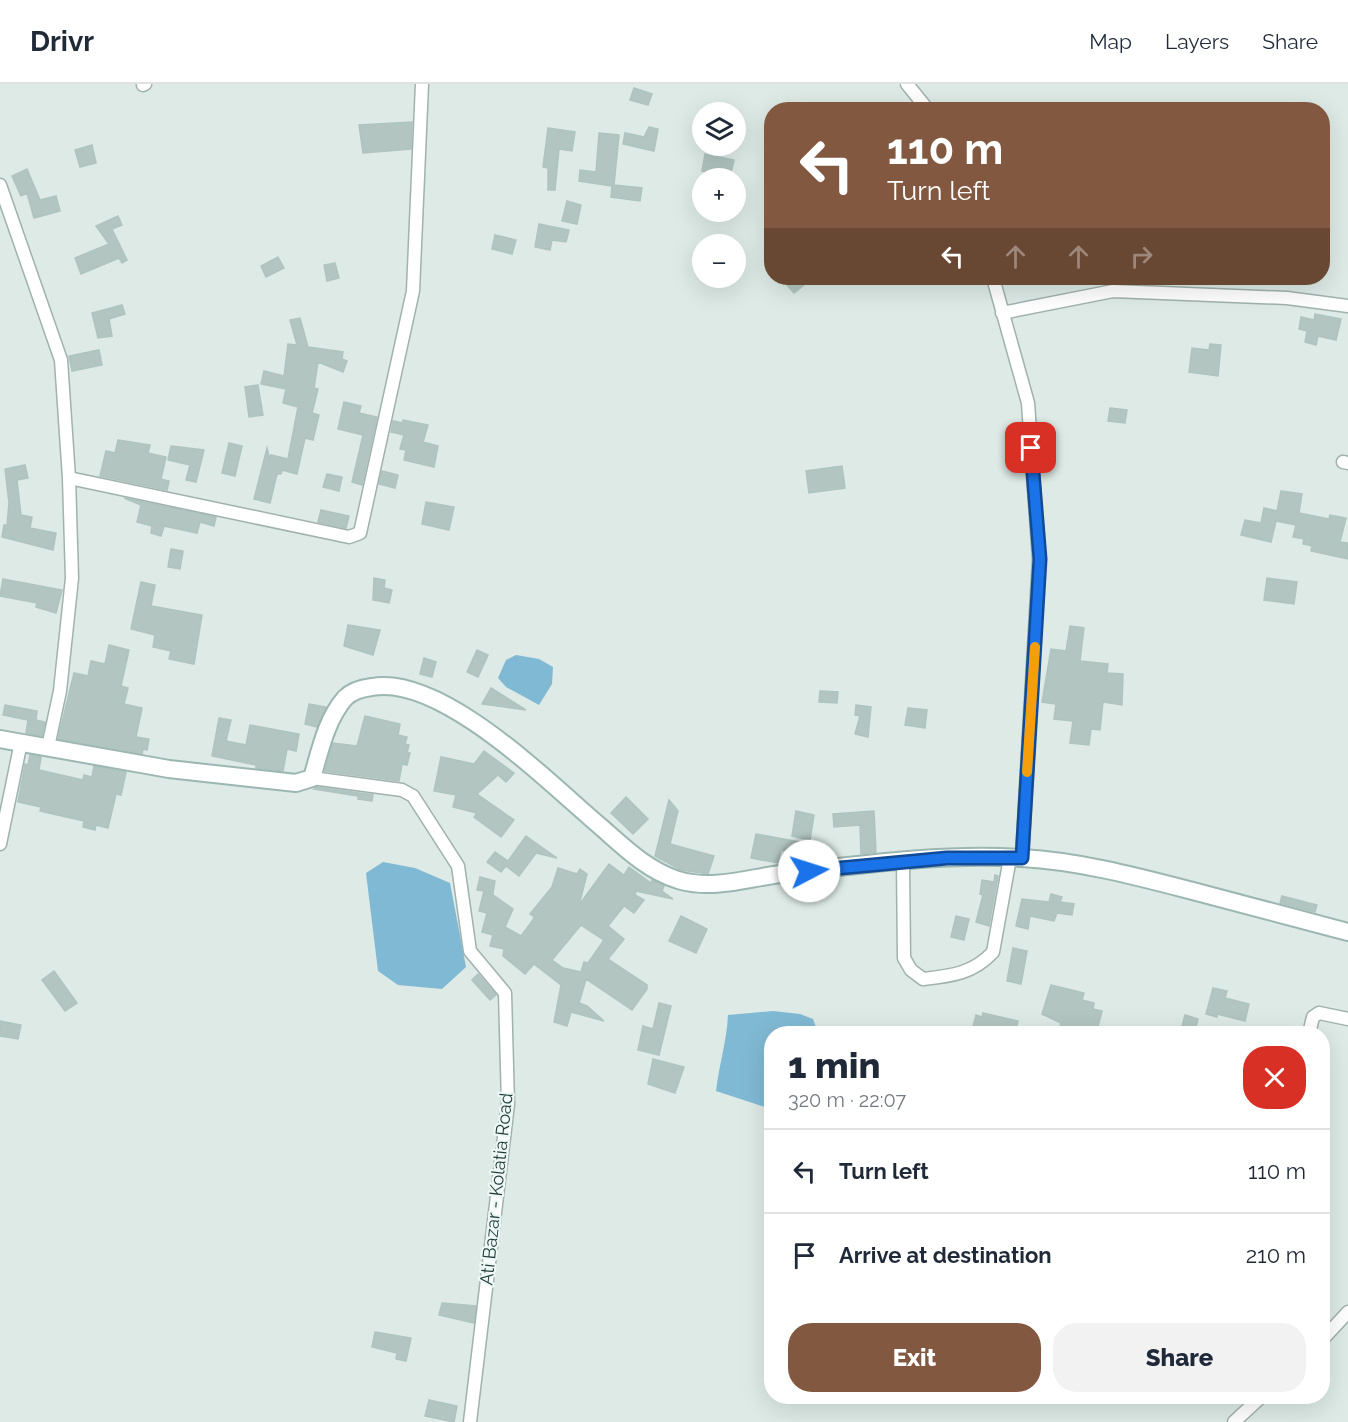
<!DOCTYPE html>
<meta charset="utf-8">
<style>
:root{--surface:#fff;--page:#f2f2f3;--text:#1f2937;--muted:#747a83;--line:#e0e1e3;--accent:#825940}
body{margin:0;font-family:Raleway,sans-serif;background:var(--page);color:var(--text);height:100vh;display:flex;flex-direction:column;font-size:22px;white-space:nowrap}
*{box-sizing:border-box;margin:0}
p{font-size:20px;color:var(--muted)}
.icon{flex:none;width:33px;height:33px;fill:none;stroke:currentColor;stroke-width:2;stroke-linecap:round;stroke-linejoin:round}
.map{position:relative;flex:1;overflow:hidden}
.side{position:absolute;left:764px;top:942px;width:566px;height:378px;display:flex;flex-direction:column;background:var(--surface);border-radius:24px;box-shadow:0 6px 24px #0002}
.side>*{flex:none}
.hud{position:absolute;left:764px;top:18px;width:566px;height:183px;border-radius:24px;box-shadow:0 6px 24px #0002;background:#825940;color:#fff;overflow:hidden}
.tools{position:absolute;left:692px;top:18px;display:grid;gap:12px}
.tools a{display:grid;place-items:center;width:54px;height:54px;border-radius:50%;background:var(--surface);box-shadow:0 6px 24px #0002;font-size:30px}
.pin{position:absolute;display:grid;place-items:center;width:51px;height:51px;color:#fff;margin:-26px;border-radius:12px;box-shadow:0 3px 9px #0006}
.me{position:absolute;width:66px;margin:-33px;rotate:85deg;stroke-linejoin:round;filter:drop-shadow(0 0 4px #0008)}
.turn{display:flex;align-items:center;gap:21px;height:126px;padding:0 24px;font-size:27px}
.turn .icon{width:78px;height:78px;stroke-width:2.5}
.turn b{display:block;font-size:42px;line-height:51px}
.lanes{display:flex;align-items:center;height:57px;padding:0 24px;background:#0003;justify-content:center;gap:30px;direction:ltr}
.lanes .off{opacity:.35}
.round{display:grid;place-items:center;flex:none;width:63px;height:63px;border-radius:24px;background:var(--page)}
.overview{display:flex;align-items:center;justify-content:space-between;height:102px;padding:0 24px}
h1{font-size:36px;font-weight:800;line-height:45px}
.primary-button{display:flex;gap:12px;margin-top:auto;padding:12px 24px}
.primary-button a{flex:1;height:69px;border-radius:24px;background:var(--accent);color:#fff;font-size:24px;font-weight:800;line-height:69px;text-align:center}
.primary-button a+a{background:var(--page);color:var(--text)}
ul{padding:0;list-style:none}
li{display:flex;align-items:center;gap:18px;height:84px;padding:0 24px;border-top:2px solid var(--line)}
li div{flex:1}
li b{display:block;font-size:22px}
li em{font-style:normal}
header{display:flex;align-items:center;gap:36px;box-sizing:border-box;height:84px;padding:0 30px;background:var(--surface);border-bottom:2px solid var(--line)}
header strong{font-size:28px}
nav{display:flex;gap:33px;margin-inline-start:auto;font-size:21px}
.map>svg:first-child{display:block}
.water{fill:#80b9d4}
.building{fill:#b2c5c0;stroke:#afc4bf;stroke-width:1.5;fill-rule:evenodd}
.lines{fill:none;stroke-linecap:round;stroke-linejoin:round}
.street-casing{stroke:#a0b2ae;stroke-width:15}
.secondary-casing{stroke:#9cb6b1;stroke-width:20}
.street{stroke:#fff;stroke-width:12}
.secondary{stroke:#fff;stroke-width:16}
.route-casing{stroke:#114b97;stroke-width:15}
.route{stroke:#1a73e8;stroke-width:10}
.slow{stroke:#f59e0b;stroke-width:10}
.labels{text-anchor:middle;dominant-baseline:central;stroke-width:4.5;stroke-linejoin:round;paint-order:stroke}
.street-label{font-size:18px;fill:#1e3a37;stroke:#edf7f4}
</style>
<header>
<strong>Drivr</strong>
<nav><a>Map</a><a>Layers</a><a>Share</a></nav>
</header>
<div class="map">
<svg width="1348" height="1338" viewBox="0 0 1348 1338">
<rect width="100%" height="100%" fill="#ddeae6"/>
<path class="water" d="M516,571L539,575L553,583L552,600L539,621L506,603L498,594L506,576Z
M383,778L415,784L450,799L466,883L442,905L398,901L378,887L366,789Z
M773,927L800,930L813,935L818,949L771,950V1025L716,1007C719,981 727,956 728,931Z"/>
<path class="building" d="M634,4L652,10L648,21L630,16Z
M412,38L411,65L363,69L359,41Z
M649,43L658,45L654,67L623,60L625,49L644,53Z
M548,44L575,48L572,67L559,65L555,106H548V84L543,83Z
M599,49L619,51L614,101L642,104L640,117L611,113L612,102L579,97L580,86L596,88Z
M92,61L96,79L80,83L75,66Z
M705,70L734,76L730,93L702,87Z
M27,85L40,116L56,112L60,127L34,134L27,109L21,112L12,92Z
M567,117L581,121L577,140L562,137Z
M118,132L122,141L112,145L127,176L122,179L119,174L81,190L75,174L109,160L96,142Z
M539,140L569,146L566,158L552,156L550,166L535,163Z
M495,151L516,156L512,170L492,165Z
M278,173L284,184L266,193L261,182Z
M335,179L339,194L327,197L324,181Z
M781,194H798L804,201L794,209Z
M122,221L125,230L109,235L112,252L98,254L92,229Z
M1315,230L1341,235L1336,256L1318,252L1316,261L1305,258L1307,247L1299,245L1301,233L1314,236Z
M300,234L308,263L343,268L342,275L347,277L343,288L318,278L314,304L318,305L312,329L319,331L313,356L305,354L297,390L282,386L281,390H277L270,419L254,415L267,364L270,375L271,371L288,375L298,323L283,319L286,305L261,300L264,287L284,292L288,260L297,261L290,236Z
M1210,260L1221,261L1218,292L1189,288L1192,264L1209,266Z
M99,266L102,281L72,287L69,272Z
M258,301L263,331L249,333L245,303Z
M344,318L361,322L359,329L377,333L362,401L352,398L363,351L338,345Z
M1110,324L1127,326L1125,339L1108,337Z
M403,336L428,341L423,358L438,362L434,383L404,376L406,366L400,365L404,351L391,348L393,337L403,339Z
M118,356L150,361L148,369L166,373L161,395L169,397L167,406L100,392L106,367L115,369Z
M229,359L242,362L235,392L222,389Z
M171,362L204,366L196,398L186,396L190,381L168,376Z
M25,381L28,394L17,396L21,431L32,433L30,444L56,449L53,466L2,453L4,441H7L9,419L5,385Z
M842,382L845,404L809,409L806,387Z
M382,387L398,391L395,404L379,400Z
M327,390L342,393L339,407L323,403Z
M1281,407L1302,410L1299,429L1329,435L1330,431L1346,434L1340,458L1348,459V475L1311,467L1312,462L1303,460L1304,455L1293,453L1296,441L1276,437L1271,458L1241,451L1245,436L1261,439L1264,424L1277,427Z
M124,414L216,433L214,442L200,438L197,449L164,442L161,452L151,449L152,442L137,438L141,421Z
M426,418L454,423L449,446L422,440Z
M321,426L349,432L346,444L318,438Z
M171,465L183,467L180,485L168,483Z
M374,494L385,496L384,504L392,506L389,519L373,516Z
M1267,494L1297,498L1294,520L1264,516Z
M3,495L62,506L56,529L36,523L37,519L0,512Z
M141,498L155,501L151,522L202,531L194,580L169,575L171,567L153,563L155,551L131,545Z
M348,541L380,546L373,571L344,562Z
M1070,542L1084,544L1080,577L1108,580L1107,589L1123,590L1122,621L1103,618L1100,646L1091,645L1089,661L1070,659L1073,637L1054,635L1056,620L1042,618L1051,565L1066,567Z
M109,561L129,566L121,602L128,604L124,620L142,624L136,653L149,655L147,666L143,665L142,670L58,655L74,589L88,592L91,577L105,580Z
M477,566L488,571L478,593L467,588Z
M424,574L436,578L432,593L420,590Z
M491,604L526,626L482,620Z
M820,607L838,608L837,619L819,618Z
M309,620L326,623L317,643L305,640Z
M5,621L37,627L36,636L45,638L42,652L26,649L28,636L3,631Z
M856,621L871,623L868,653L855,650L860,632L855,631Z
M908,624L927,626L925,644L905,641Z
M365,632L400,640L398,651L407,653L405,660L409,661L407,669H410L407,681L402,680L399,697L325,687L333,659L357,662Z
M219,634L231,636L226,657L246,661L250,641L299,650L296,667L287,665L283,687L256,684V681L212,672Z
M484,667L514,689L506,698L498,691L477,710L514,736L501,753L474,733L477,729L453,723L456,711L434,707L441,673L474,680Z
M30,671L41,673L39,686L83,696L84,691L92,693L94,682L126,688L121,711L116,710L108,744L96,741L95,746L83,743L84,737L53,730L40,727L41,723L18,718L25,680L28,681Z
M317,703L373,711L372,717L358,715V712L314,705Z
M626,713L648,735L633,750L611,729Z
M669,716L678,727L670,760L714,772L708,790L681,786L655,772Z
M796,727L814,731L810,756L792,752Z
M874,727L876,768L861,770L860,741L834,743L833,730Z
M756,750L800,758L797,769L781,766L778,779L751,774Z
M526,752L557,774L536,769L519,792L506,782L501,788L487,778L495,768L508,777Z
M609,780L624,791L629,783L651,799L652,796L664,802L662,807L673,815L636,807L635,811L644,816L634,829L624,822L608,842L624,855L608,875L647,901V905L632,926L586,895L579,919L587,922L604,937L571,928L567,942L554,938L561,901L534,880L525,890L503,872L504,865L490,862L493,851L482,848L487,829L479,827L484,807L477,806L480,793L495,797L493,809L489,808L513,825L505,843L521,852L533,836L534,832L530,830L552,803L558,784L577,790L580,785L587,790L579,821ZM581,841L604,856L588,879L584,878L581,888L563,884L552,876Z
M995,791L998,792L989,842L976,838L983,811L980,810L982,796L994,798Z
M1051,810L1062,813L1060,818L1074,820L1072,831L1057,829L1054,837L1030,832L1028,845L1016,842L1022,815L1049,818Z
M1282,812L1317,821L1315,828L1280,819Z
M681,832L707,845L696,869L669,857Z
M956,832L969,835L964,856L951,853Z
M1013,864L1027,867L1021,900L1007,897Z
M54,887L77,919L65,927L42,896Z
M478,890L496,911L490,916L472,896Z
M1051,901L1084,909L1082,916L1094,919L1093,925L1102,927L1096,950H1058L1061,939L1042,930Z
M1213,904L1227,907L1225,914L1249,920L1245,937L1217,930V933L1206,930Z
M659,919L671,922L659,971L638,966L643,942L653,945Z
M983,929L1018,937L1015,950H971L976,931L982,933Z
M1185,931L1198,935L1194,950H1180Z
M0,937L21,941L18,955L0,952Z
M653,975L684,983L675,1009L648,1000Z
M442,1219L476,1222L474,1239L439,1231Z
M375,1248L411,1254L406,1277L396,1275L397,1269L372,1263Z
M429,1316L457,1322L454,1338L425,1332Z"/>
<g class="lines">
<defs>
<path id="street" d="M907,0L928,26
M143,1L145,0
M0,101L61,276L69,394L72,494L60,607L48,663
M993,194L1028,319L1039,475L1022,774
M1002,229L1113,207L1287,214L1348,222
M1343,378L1348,379
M69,394L349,453L360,449L413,207L422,0
M312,694L402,706L413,712L458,782L470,867L505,909L508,1020L470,1338
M0,760L21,658
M903,778L904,874L911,886L923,895C950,892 973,890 993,868L1010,774
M1309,950L1313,933L1319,929L1348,935
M1322,1256L1348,1228
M1234,1338L1262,1312"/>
<path id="secondary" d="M0,655L169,685L296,699L312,694C320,667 326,636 345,614C352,607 363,604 372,603C442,590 550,700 601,743C625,764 647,786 678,796C715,807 750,793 788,789C864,780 945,769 1022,774C1078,777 1135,792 1189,806C1242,820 1295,834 1348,848"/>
</defs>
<use href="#street" class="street-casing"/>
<use href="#secondary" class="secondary-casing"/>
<use href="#street" class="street"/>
<use href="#secondary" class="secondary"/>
</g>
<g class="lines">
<defs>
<path id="route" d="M809,787L947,774H1022L1040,475L1031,364"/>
</defs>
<use href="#route" class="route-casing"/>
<use href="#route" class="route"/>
<path class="slow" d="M1027,688L1035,563"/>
</g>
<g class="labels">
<g class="street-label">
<text transform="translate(496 1105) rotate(-84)">Ati Bazar - Kolatia Road</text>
</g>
</g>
</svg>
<div class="tools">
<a><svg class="icon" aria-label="layers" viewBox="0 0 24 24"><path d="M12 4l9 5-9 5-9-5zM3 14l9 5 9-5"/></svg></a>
<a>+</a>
<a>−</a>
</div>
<div class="pin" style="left:1031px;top:364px;background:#d93025"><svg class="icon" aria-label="arrive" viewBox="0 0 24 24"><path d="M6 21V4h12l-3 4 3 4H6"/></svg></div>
<svg class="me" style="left:809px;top:787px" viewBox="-20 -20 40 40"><circle r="19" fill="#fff"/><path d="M0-13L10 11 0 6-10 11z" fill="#1a73e8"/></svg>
<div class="hud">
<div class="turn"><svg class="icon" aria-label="left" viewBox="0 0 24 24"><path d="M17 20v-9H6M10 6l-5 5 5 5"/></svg><div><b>110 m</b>Turn left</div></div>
<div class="lanes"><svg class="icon" aria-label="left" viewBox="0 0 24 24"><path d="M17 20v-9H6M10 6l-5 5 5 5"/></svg><svg class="icon off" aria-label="ahead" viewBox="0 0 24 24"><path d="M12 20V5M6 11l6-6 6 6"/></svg><svg class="icon off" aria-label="ahead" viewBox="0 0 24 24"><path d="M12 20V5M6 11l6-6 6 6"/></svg><svg class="icon off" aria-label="right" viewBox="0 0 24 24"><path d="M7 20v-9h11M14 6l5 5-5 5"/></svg></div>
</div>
<section class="side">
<div class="overview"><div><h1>1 min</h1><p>320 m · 22:07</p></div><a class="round" style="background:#d93025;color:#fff"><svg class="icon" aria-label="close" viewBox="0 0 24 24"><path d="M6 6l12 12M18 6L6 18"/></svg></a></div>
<ul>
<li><svg class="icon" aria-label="left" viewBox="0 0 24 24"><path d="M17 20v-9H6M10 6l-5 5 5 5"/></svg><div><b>Turn left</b></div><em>110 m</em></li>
<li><svg class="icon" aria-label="arrive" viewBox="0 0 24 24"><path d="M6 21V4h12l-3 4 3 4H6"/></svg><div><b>Arrive at destination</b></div><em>210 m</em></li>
</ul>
<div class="primary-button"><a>Exit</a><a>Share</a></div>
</section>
</div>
